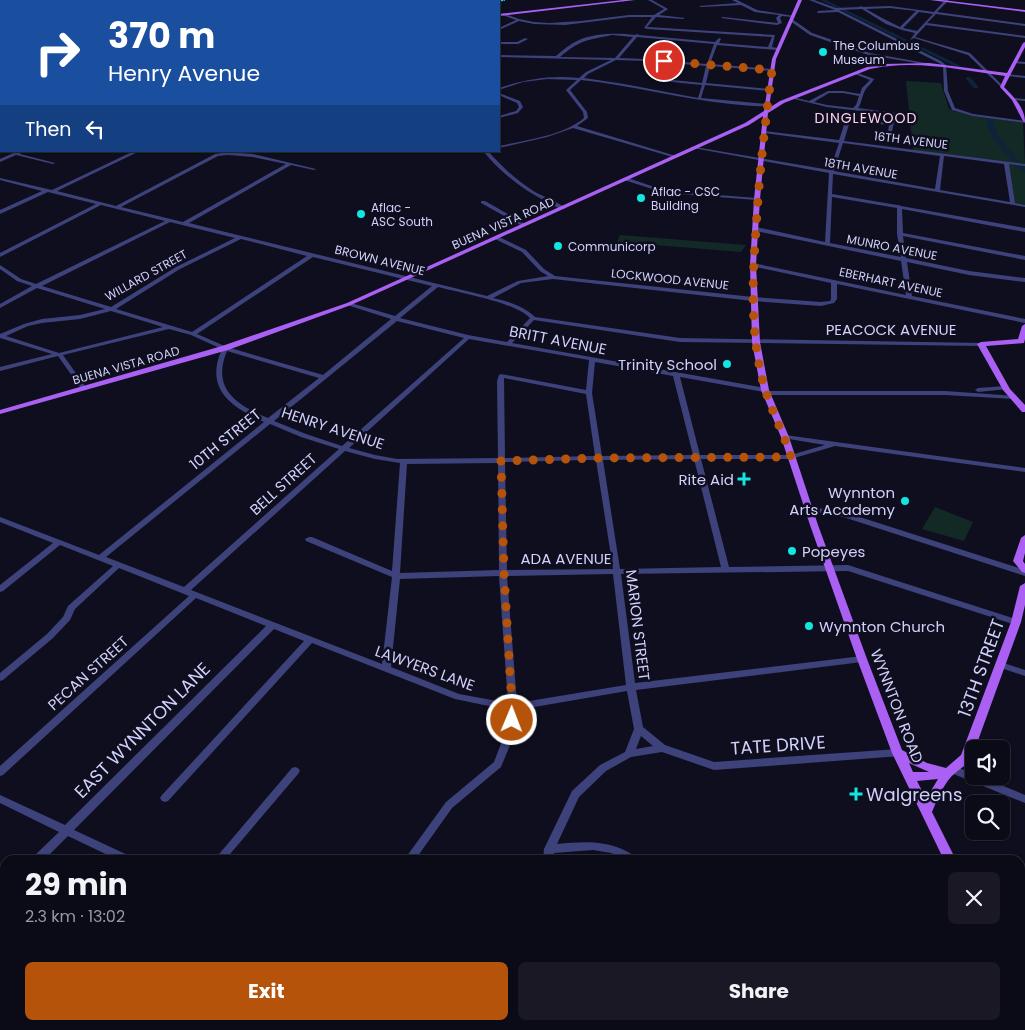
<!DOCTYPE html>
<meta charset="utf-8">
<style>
:root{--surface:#0b0a17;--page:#191824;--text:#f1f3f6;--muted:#9a9aa1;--line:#2b2b36;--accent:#b45309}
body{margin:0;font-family:Poppins,sans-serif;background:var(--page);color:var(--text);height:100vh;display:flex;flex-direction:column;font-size:19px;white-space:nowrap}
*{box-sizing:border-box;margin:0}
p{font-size:16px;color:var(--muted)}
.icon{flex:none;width:28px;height:28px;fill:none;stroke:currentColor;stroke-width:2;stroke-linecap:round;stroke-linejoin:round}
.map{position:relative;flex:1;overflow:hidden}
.side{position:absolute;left:0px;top:855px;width:1025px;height:175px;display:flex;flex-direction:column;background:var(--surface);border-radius:15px 15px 0 0;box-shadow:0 1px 4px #0004,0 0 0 1px var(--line)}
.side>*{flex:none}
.hud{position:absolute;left:0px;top:0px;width:500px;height:152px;box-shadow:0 1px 4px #0004,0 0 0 1px var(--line);background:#1a4fa0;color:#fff;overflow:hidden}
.tools{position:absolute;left:965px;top:740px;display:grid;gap:10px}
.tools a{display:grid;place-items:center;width:45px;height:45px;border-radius:8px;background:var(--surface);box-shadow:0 1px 4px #0004,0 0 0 1px var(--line);font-size:25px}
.pin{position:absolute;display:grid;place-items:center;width:42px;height:42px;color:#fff;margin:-21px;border:2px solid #fff;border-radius:50%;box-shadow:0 1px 5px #0007}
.me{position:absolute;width:55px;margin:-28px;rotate:1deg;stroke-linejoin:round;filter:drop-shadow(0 0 4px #0008)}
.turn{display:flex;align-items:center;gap:18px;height:105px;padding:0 25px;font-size:22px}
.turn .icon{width:65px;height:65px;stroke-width:2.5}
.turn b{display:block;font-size:35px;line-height:42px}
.then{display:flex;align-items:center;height:48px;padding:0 25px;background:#0003;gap:10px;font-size:19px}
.round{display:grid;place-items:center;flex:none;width:52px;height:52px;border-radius:8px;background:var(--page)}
.summary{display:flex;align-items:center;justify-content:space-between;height:85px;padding:0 25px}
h1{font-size:30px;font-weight:700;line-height:38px}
.primary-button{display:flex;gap:10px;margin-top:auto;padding:10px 25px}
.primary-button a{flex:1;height:58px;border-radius:8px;background:var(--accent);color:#fff;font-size:20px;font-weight:700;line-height:58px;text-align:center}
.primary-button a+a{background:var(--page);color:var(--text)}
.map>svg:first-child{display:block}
.green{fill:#122925}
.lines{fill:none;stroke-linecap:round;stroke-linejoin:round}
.river{fill:#0d233a;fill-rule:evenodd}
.minor{fill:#3d427b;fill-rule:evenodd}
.major{fill:#a960f3;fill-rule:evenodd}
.rail-casing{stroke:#11e6e0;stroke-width:2}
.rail{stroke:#0f0e1f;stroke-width:1;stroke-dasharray:2.5;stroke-linecap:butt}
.route{stroke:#b45309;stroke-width:9;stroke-dasharray:0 16.2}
.poi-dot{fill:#11e6e0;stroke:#0f0e1f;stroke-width:2}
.labels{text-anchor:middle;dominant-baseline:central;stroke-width:5;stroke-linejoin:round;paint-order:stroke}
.far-poi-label{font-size:12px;fill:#d0d1fb;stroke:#0f0e1f;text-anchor:start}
.far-street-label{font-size:12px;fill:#d0d1fb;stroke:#0f0e1f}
.far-neighbourhood-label{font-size:14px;letter-spacing:1px;fill:#fcd2f2;stroke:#0f0e1f}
.street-label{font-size:15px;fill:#d0d1fb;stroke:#0f0e1f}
.poi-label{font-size:15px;fill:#d0d1fb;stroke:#0f0e1f;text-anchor:end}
.near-street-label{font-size:18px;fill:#d0d1fb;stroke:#0f0e1f}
.near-poi-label{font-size:18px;fill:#d0d1fb;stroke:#0f0e1f;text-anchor:start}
</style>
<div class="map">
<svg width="1025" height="1030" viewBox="0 0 1025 1030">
<rect width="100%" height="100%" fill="#0f0e1f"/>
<path class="green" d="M906,81L941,83L949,109L957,112L1023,123L1025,164L913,150Z
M1008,163L1025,165V205L1015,203Z
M620,235L746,245L741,252L617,242Z
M935,507L973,522L964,541L922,529Z"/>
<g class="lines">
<path class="river" d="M76,0H114L76,1Z
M820,0H826L961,66L956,67Z
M0,3H1V5H0Z
M966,77H970L978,86V88H974L966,79Z
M989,117L992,119L998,135L1020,164L1025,168V173L1015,166L1013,161C1002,149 988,136 986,119Z"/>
<path class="minor" d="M648,0H652L668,9L659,15L685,18L683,19L656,17L647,27H648L775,35L772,47L778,48L777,50L717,45L710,64L772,69L773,71L710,66L706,83L769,89H770V91L705,85L701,98L768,104L770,105L769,106C757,107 743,105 731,104C680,99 631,85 581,80L570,90L587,112L588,118L577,126L676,156V158L573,128L547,137L499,148V146C526,140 562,136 584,118L583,112L566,90L577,80L547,79L523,82L499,90V88C527,79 550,75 579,78L586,72L611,60L499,57V55L556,56C563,50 570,44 579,40C596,33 617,33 635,35L637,34L639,35L715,42L719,38L721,39L719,43L768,47L772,37L648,29L644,28L652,17H629L565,25L534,24L519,21L499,30V28L516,20L502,15L503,13L519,19L534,22L549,23L581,21L629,15H654L664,9ZM612,35L633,37L615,58L560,57C580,40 587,40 612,35ZM637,37L714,44L707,64L647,59L619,58ZM616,60L647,61L706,66L702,83L663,79L658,77L662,71L660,70L654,77L662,81L702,85L698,98L624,84L584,78L588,74Z
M732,0H737L757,10L794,16L792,17L782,16L780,18L782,23L777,25L721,18L723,17L778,23L776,18L779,15L755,12L741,5L701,7L699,6L738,3Z
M809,0H814L836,8L859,7L861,6L863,7L890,6L934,12L945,0H949L937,12L1025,24V26L936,14L927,23L1025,36V38L926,25L915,37L970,53L1003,86V88H1002L968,55L914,38L910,40L915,33L902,30L886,24L862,9L839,10L941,61L946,65L948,91L955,108L973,114L1025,121V123L973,116L952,110L944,91L943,66L939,63L838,12L817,13L818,11L835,10ZM890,8L916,11L900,27L882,18L866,9ZM919,12L933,14L917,31L903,28Z
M790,19H792L812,33L870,53L931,64L929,65L868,55L810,35L790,21Z
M525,38L528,39L518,44H499V42H517Z
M0,48H1V51H0Z
M1014,61L1025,62V64L1014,63Z
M855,72L874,79C872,83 869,85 866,89C862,94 862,103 858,108L896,113L898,114L893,126L892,132L890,133L888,132L889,125L850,121L844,141L1025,164V166L1009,164L1015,203L1025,205V207L833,174L832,194L897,205H899L901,206L1025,228V232L902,209L903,233L1025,256V260L903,236L906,258L969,271L1025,278V282L969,275L907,262L912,296L1025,319V323L837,284V299L834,303L821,306L753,301L553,279L521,283L493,298C507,301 524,306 535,317L680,338L983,343V345L981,346L680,342L534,320L512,343L765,388L767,389L768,391H945L1016,396L1017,397L1016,398L1014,399L945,395H766L764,394V392L680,377L700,455H791L825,445L783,438L782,437L783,436L785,435L1025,468V472L835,446L791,459H701L729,567L848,565L1019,620L1020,622L1019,624L1016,625L848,571L621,574L635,683L862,656L865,657L866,659L865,661L862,662L636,690L643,727L665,745L714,762L898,749L901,750L903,753L901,756L714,770L662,752L631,757L606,771L579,797L557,844C580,842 600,840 622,849C628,852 635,855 638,860H624L611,853L593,850L554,853L553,860H543L544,849L572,791L600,765L625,752L634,729L627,691L517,710L515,733L501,767L452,808L415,860H404L446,802L494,762L505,733L508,710L455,699L312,643L168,801L165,802L162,801L160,798L162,795L304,641L274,629L74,830L132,857L133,860H118L68,836L44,860H32L33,857L59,832L0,803V795L65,825L266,626L196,598L3,775L0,776V766L189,596L119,568L75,609L70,620L53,638L3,680L0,681V673L47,634L63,617L68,606L113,566L60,545L3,591L0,592V585L53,543L0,522V517L99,555L264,422C231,407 204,389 222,349L191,335L169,329L63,355L87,389L86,390H82L58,356L0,371V367L52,354L0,338V334L24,324L42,319L80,315L105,309L37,288L0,308V304L32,286L17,281L0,269V265L21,279L36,284L165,221L101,205L0,257V253L96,204L48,192L0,214V210L42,191L0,180V178L52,190L134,151H140L57,191L116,206L215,154L228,152L253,154L316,169L314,170L291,165L189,223L487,296L518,281L548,276L540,271L522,252L495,239L494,238L497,236L526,250L544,269L555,276L573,278L753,297L821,302L830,301L831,299V283L751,266V264L753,263L906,295L901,261L756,231L753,229L756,227L825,242L829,173L693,148L695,147L830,170L839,143L764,133L762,132L764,131L839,140L846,119L890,123L893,115L827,107L790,98L792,97L809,101L828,91H843L860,94L862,88L870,80L855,74ZM829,93H843L859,96L856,105L853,108L827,105L814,102ZM843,143L940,156L935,189L834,171ZM228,155L253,157L286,164L183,222L121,207L218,156ZM944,156L1004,164L1010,202L940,190ZM832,197L897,208V234L901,257L830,243ZM170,222L235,238L176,267L111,307L42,286ZM241,239L307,256L192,332L116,309L180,269ZM313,257L432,286L395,316L351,303H347V305L391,319L323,375L227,347L197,334ZM438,287C461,293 514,302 530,318L507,342L468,335L400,318ZM111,311L163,327L59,353L6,336L28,326L42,323L80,319ZM397,321L464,338L342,446L306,434L274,421ZM469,339L589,360L586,390L501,374L499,375L497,381L498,458L397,459L375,455L349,448ZM227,351L319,378L268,418C237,405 211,389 227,351ZM595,362L673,376L693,455L602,456L592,393ZM504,378L586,394L595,456L505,458ZM270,424L301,437L339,449L184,587L106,557ZM345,451L375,459L400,463L392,571L312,537H309L305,539L306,541L392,577L382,664L191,590ZM694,459L721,567L620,569L603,460ZM585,460H596L613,569L507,570L505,462ZM498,463L499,570L400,573L407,464ZM613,574L626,685L517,703L507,576ZM499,576L508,703L459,694L391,667L400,579ZM641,736L653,746L636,749Z
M1007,74L1025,76V78L1008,76Z
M499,93L520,101L523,107L518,113L499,118V116L516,111L519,107L517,103L499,95Z
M1014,98L1025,99V101L1013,100L1012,99Z
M18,151H22L20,154L55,163L53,164L16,155L0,162V159Z
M483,151H488C502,167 517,181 535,192C545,197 557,202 566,208C561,210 554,206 549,203C523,190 501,173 483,151Z
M624,178H628L666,191L757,198L759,199L757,200L665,193L624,180Z
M481,201H485L527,225L522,226L481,203Z
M1006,386L1009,388L1008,389L978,392L975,390L978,388Z
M806,507H809L841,511L1025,570V576L837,515L806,511L805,509Z
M1001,662L1025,670V676L998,667L997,665L998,663Z
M954,766L974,774V776H979L1025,795V803L951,773L949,770L951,767Z
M295,767L298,768L300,771L298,774L225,860H214L292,768Z
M5,887V899L0,902V890Z
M74,1025H87L84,1030H71Z
M283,1025H296L293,1030H280Z
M435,1025H448L446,1030H433Z
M557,1025H569L571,1030H559Z
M709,1025H732L735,1030H711Z"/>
<path class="major" d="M623,0H635L499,16V14Z
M798,0H802L776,59L769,108L780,101L867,67L883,64L929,63L1007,73L1023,43L1025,42V47L1004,87C1014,97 1025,108 1025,122L1023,121L1012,100L1000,87L1005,76C961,70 915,59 870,69L784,103L768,113L760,199L756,265L760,342L769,390L789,437L818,525L867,659L902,750L927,763L946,768L961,755L1011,622L1020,586L1025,583V605L1021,622L972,757C967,765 961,768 954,774C945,781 937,800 932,812L956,860H944L892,753L857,659L810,525L781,437L761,390L752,342L750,265L754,199L763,116L749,125L351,305L228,350L0,414V410L222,346L347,303L745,123L764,111L772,59ZM909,763L929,772H913ZM938,779L926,799L917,781Z
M930,0H942L1025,10V12Z
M0,92H1V94H0Z
M1025,324V339L1024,343L986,346L1010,389L1025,405V412H1022L1003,390L977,344L981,342L1018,339L1022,326Z
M1025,535V553L1023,561L1025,564V573L1022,572L1013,561L1021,538Z
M1020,964L1025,966V984L1020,982Z"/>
<defs>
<path id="rail" d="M493,1L504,0"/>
</defs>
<use href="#rail" class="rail-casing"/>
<use href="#rail" class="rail"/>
</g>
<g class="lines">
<path class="route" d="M512,720V707L504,573L501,461L600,458L791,457C784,434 772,412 765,389C750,338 752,282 756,230C759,176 765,124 772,70L664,61"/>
</g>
<g class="poi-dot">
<circle cx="823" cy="52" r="5"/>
<circle cx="641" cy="198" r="5"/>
<circle cx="361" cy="214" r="5"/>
<circle cx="558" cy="246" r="5"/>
<circle cx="727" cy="364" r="5"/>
<path d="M741.5 471.5h5v5h5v5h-5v5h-5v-5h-5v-5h5z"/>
<circle cx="905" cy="501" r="5"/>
<circle cx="792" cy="551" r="5"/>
<circle cx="809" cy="626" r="5"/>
<path d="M853.5 786.5h5v5h5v5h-5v5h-5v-5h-5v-5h5z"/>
</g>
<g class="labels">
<g class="far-poi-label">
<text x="833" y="45">The Columbus<tspan x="833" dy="14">Museum</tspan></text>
<text x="651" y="191">Aflac - CSC<tspan x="651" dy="14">Building</tspan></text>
<text x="371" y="207">Aflac -<tspan x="371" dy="14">ASC South</tspan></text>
<text x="568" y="246">Communicorp</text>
</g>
<g class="far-street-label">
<text transform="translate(911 140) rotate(7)">16TH AVENUE</text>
<text transform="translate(861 168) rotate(10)">18TH AVENUE</text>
<text transform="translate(503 223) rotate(-24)">BUENA VISTA ROAD</text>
<text transform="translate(892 247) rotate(11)">MUNRO AVENUE</text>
<text transform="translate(380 260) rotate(14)">BROWN AVENUE</text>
<text transform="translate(146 275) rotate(-29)">WILLARD STREET</text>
<text transform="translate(670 279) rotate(6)">LOCKWOOD AVENUE</text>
<text transform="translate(891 282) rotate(12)">EBERHART AVENUE</text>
<text transform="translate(126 365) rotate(-16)">BUENA VISTA ROAD</text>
</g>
<g class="far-neighbourhood-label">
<text x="866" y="118">DINGLEWOOD</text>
</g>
<g class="street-label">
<text x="891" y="329">PEACOCK AVENUE</text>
<text transform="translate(558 340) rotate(11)">BRITT AVENUE</text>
<text transform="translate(333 428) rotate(18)">HENRY AVENUE</text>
<text transform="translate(225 439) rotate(-39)">10TH STREET</text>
<text transform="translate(283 484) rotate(-42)">BELL STREET</text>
<text x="566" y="558">ADA AVENUE</text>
<text transform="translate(638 625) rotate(83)">MARION STREET</text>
<text transform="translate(425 668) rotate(20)">LAWYERS LANE</text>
<text transform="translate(88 673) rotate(-42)">PECAN STREET</text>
<text transform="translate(897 706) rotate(69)">WYNNTON ROAD</text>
</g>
<g class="poi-label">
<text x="717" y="364">Trinity School</text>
<text x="734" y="479">Rite Aid</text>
<text x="895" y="492">Wynnton<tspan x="895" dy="17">Arts Academy</tspan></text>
<text x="802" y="551" text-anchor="start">Popeyes</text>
<text x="819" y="626" text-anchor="start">Wynnton Church</text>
</g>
<g class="near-street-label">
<text transform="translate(981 668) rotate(-70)">13TH STREET</text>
<text transform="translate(142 730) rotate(-45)">EAST WYNNTON LANE</text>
<text transform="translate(778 745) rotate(-4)">TATE DRIVE</text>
</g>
<g class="near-poi-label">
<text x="866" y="794">Walgreens</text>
</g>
</g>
</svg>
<div class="tools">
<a><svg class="icon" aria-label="sound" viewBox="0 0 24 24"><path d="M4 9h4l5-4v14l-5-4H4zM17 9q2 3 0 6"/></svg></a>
<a><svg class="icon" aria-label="search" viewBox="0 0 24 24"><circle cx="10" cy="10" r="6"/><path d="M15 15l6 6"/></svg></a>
</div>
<div class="pin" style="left:664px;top:61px;background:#d93025"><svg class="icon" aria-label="arrive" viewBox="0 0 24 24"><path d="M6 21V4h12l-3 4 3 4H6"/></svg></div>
<svg class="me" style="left:512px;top:720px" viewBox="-20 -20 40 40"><circle r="17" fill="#b45309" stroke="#fff" stroke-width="3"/><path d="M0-11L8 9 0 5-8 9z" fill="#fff"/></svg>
<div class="hud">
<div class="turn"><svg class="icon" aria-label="right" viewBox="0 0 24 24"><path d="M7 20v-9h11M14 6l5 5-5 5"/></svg><div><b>370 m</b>Henry Avenue</div></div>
<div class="then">Then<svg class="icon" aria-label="left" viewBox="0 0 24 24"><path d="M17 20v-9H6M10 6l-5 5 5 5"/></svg></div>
</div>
<section class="side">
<div class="summary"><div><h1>29 min</h1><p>2.3 km · 13:02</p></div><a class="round"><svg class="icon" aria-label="close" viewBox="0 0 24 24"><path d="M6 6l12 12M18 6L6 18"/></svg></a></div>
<div class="primary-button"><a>Exit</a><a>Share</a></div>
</section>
</div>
